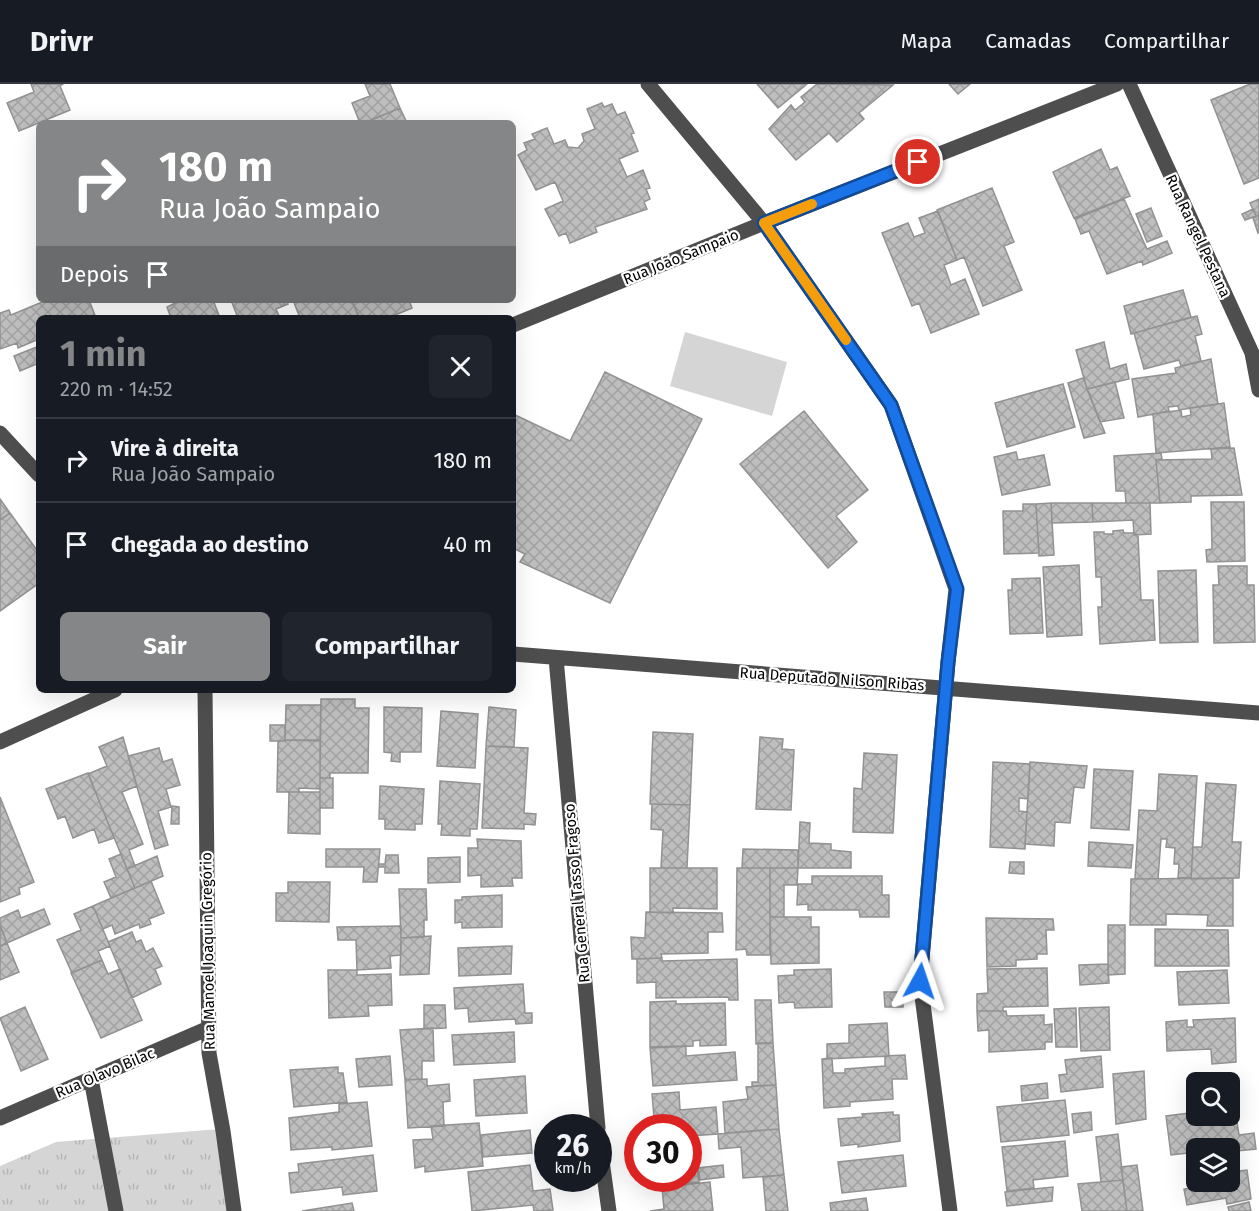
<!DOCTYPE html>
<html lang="pt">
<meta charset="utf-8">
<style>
:root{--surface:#171b24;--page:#20242c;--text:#f1f3f6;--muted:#9ea1a6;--line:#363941;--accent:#858687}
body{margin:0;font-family:"Fira Sans",sans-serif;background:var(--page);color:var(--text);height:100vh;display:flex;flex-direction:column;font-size:22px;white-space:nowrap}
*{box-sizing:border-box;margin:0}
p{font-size:20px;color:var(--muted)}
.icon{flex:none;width:33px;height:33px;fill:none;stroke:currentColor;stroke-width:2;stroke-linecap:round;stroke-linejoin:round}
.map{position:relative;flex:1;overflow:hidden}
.drawer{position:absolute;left:36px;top:231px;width:480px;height:378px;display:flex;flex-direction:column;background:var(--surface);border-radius:9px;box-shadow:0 6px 24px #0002}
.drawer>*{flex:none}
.banner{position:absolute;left:36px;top:36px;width:480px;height:183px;border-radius:9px;box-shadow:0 6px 24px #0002;background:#858687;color:#fff;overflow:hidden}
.tools{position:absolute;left:1186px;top:988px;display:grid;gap:12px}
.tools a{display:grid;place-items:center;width:54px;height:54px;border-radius:9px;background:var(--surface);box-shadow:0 6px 24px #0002;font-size:30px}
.speed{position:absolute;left:534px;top:1030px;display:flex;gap:12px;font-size:30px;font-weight:700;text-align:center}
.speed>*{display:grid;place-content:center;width:78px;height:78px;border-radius:50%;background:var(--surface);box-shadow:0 6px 24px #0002;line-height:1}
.speed small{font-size:15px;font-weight:400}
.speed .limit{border:9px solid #d22;background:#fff;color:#111}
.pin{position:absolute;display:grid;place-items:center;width:51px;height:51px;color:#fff;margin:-26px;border:3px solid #fff;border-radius:50%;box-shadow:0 2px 6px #0007}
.me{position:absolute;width:66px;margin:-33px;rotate:5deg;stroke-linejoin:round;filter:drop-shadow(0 0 4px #0008)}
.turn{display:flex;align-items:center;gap:21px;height:126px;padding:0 24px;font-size:27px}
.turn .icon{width:78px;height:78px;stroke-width:2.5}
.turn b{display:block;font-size:42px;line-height:51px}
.then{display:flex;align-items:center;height:57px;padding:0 24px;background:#0003;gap:12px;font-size:22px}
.round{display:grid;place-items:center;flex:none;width:63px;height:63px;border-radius:9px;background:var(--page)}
.headline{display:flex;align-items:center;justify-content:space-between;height:102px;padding:0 24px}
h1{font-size:36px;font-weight:700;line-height:45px;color:var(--accent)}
.button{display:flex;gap:12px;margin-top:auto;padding:12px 24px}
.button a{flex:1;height:69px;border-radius:9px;background:var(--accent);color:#fff;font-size:24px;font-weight:700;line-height:69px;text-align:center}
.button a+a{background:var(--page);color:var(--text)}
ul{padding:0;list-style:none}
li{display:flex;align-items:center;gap:18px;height:84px;padding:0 24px;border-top:2px solid var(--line)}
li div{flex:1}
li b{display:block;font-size:22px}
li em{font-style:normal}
header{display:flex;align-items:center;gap:36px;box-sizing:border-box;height:84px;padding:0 30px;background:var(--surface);border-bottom:2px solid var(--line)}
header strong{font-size:28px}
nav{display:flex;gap:33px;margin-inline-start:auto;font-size:21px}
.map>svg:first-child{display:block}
.grass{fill:#d5d5d5}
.park{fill:url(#park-tufts)}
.building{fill:url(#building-cross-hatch);stroke:#929292;stroke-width:1.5}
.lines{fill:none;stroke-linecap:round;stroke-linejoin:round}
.minor{stroke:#4e4e4e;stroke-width:15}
.route-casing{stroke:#114b97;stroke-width:15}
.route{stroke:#1a73e8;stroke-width:10}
.slow{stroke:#f59e0b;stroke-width:10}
.labels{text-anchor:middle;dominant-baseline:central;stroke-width:4.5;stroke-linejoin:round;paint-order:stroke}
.street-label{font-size:15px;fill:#000;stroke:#fff}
</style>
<header>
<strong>Drivr</strong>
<nav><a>Mapa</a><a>Camadas</a><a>Compartilhar</a></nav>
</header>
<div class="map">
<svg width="1259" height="1127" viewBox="0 0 1259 1127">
<defs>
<pattern id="park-tufts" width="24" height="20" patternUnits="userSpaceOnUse" patternTransform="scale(1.5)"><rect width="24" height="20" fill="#d5d5d5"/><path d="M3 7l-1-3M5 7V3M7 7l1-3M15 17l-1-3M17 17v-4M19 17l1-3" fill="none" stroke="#b5b5b5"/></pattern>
<pattern id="building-cross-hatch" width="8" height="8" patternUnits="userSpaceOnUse" patternTransform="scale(1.5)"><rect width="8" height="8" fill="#bebebe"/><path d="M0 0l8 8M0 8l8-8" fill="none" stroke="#a2a2a2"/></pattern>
</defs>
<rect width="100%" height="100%" fill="#fff"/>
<path class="grass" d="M685,248L787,278L772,332L670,302Z"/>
<path class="park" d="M220,1045L231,1127H0V1082L56,1058Z"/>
<path class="building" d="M31,0H63L60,2L70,26L19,47L7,19L34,8Z
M365,0H390L400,24L364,39H360L352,19L370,12Z
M757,0H807L778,24Z
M817,0L893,1L859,29L864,35L837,58L829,49L796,76L769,45L791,21L795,26L805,18L801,13Z
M949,0H970L958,10Z
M1250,0H1259V94L1244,100L1211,16Z
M602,19L604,23L612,20L617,31L625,28L634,49L631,50L638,67L619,75L627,93L643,86L650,104L646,105L650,115L644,118L647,125L595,143L597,148L570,159L566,149L559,152L545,125L563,117L555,98L536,106L518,71L527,66L524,59L535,55L532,50L547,44L554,60L565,56L568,63L578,64L584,57L582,50L595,45L587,25Z
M400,24L407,39H364Z
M1101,65L1110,86L1117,83L1130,112L1074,134L1053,88Z
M992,104L1014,158L1004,162L1022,206L983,222L964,173L957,176L937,126Z
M1124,115L1147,165L1167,157L1172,169L1143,181L1142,177L1107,190L1089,147L1081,150L1075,135Z
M1259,115V131L1256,132L1250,119Z
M1151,124L1162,152L1147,158L1136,130Z
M1253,125L1256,132L1245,136L1242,130Z
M938,127L957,176L944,181L951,201L965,195L979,230L931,249L919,219L912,222L882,149L908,139L914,153L925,149L919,134Z
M1259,131V148L1258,149L1253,134Z
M1183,206L1191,233L1131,250L1124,222Z
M47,216H89L96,234H39V255L18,264L17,259L0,265V229L9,226L11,231Z
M181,216H213L220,234H171L167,223Z
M231,216H286L288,220L276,225L280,234H238Z
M293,216H352L359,234H300Z
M352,216H409L412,224L388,234H359Z
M1197,232L1202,250L1195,252L1201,277L1181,282L1179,276L1144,285L1134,249Z
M1104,258L1110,285L1126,280L1129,295L1087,305L1076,266Z
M39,262V279L20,287L14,272Z
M1211,275L1218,320L1179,326L1178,322L1168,323L1169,327L1138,333L1132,295L1176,289L1175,284Z
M605,288L702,335L610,519L520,478L525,470L513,464V330L570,357Z
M1083,294L1105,349L1084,354L1068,299Z
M1115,298L1124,334L1100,338L1087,305Z
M1063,300L1075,343L1007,363L995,319Z
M1224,319L1230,363L1156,369L1153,330L1181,326L1182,333L1191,331L1190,324Z
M804,327L868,406L836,432L857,458L828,484L740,380Z
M1234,364L1242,411L1191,412V418L1160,419L1156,376L1212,375L1211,365Z
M1016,368L1018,376L1044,371L1050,401L1002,411L994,373Z
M1161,369L1162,375L1156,376L1160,419H1126L1125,407H1116L1114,372Z
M0,415L10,429L0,436Z
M1211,418H1244L1245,477L1207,478L1206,466L1212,465Z
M1051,419L1054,471L1039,472L1036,420Z
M1051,419H1092L1093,438L1052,439Z
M1092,419H1150L1151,450L1134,451L1133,436L1093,438Z
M1023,420H1036L1039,469L1004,470L1003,427H1023Z
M10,429L39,469V499L0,527V436Z
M1123,446L1124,449H1134L1138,451L1141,516H1153L1155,556L1100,560L1098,523H1102L1101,493H1096L1094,448H1104V450H1113V447Z
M1079,481L1082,551L1047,553L1043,483Z
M1218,482H1247V501H1254L1255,558L1214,559L1213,501H1219Z
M1196,486L1198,558L1160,559L1158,487Z
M1040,494L1043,549L1010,550L1008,506H1012V495Z
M321,615H355V624H369L368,689H330V694H320Z
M286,621H321L320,657L285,656Z
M384,623L422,624L421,668H400V678L391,677L392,669L384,668Z
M489,623L516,626L514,663L486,662Z
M441,627L478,630L475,684L437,682Z
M270,641H285V657H270Z
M653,648L693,650L690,721L650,720Z
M123,653L137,702L122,708L143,760L129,766L135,782L127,785L88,690L107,682L99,663Z
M760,653L783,655L782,665L794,666L791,726L756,725Z
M285,656H320V705L299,704V708H277L278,658Z
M486,662L528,664L524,729L536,730L535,741L524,740V745L482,744Z
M159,664L163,678L172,675L180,701L166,705L171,723L158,727L168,761L155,765L128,672Z
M864,669L897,671L893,749L853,748L854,704L862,705Z
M993,678L1030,680L1028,715L1019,714V727L1027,728L1025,765L990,763Z
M1030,678L1087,682L1084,704L1074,703L1070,739L1055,738L1054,762L1025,760Z
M1094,685L1133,687L1129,746L1091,744Z
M88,689L114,754L99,759L94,745L73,754L65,732L58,735L46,705Z
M1159,690L1197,692L1191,794H1178L1179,780H1174L1175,764L1166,763L1167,755H1161L1158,795H1135L1139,726L1157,727Z
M320,694H333V724H320Z
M440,697L480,700L477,745H470V752L441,751L442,740H438Z
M1206,699L1236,701L1232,758H1241L1239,794L1191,795L1193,763H1202Z
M380,702L424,705L422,740H415V746L385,745V735H379Z
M289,708H320V750L288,749Z
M0,713L34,798L19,804L20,810L0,818Z
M652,720L690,721L687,784H661L663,746L651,745Z
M172,722L179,723V740H171Z
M800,738L810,739L809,759L831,760V766L851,768V784H798Z
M477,755L521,757L522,794H512L513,802L481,803V791L468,792V764H478Z
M1089,758L1133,761L1131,784L1088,782Z
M326,765H380L377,798H363L364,783H326Z
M743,765L798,766V784H742Z
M121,770L135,804L111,814L104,798L116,793L109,775Z
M386,771H398L399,789H385V783H379V780H385Z
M157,772L163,792L135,804L127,785Z
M460,773V798L428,799V774Z
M1010,778H1024V790L1009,789Z
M650,784H717V825L673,824V829L650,828Z
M737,784H770V871H747L746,865L736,866Z
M770,784H798L797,801H784V833H770Z
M812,792H882V811H889V833H860L859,826H808V820L797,821L798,800H812Z
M1233,794V842H1207L1208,831L1166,830V841H1130L1131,795Z
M151,797L164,829L149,835L151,840L140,844L139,840L115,850L112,841L103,845L93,822Z
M288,798H330L329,838L276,837V809H288Z
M399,805H426L427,836H424V853L401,854Z
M502,811V843L462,844V838L455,839V816H462V813Z
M93,822L110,862L98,867L102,876L72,889L57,856L81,846L74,830Z
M44,825L50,840L7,859L0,842V834L18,826L21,834Z
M646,828L722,829L723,848H708V869L661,870L662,874L632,875L631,853L645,854Z
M770,833H811V843H819V879L771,880Z
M986,834L1053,835L1054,846H1046L1047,870H1037V875L1016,876V882L987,883Z
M1108,841H1125V890L1108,891Z
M401,842V871L390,872L391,884L357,886L356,856H338L337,843Z
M1,843L7,859L0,862V844Z
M1155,845L1228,846L1229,882H1155Z
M132,848L136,858L141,856L146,868L153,864L162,882L155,885L161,900L132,914L108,858Z
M431,852L429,890L400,891L401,854Z
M7,859L19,888L0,896V862Z
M512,862L511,890L459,892L458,864Z
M662,874V877L737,875L738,916H729L728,913L656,914V898L637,899V875Z
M102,876L108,890L120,885L142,936L101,954L71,889Z
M1108,880L1109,899L1080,901L1079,881Z
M1047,884L1048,922L1003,923V927H977V910L988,909L987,885Z
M831,885L832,923L795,924L794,918L779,919L778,892L794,891V886Z
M328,886H357V891L391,890L392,921L368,922L369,932L329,934Z
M1227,886L1229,919L1179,921L1177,888Z
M523,900L525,929H532V939L516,940L515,935L469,938L468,924L455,925L454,904Z
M884,908H903V923H885Z
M755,916H771L773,959L756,960Z
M676,917V920L725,919L726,961L700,962V956L693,957V962L650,964V918Z
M424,921H445L446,944L424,945Z
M25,923L48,975L21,987L0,934Z
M1109,923L1110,966L1081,967L1079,924Z
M1076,924L1077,963H1056L1054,925Z
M977,927H1006L1007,932L1044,931V941L1052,940V958H1045V965L989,968V946L978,947Z
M1235,934L1236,978L1212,980L1211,965L1167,967L1166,938L1187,936V943H1194L1193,936Z
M887,939L889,972L827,975V960L849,959V941Z
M433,944L434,977H422V995L405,996L400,946Z
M514,948L515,978L454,981L452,951Z
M758,959H773L776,1001L752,1002V998H758Z
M686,962V972L735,968L737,996L653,1002L650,963Z
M905,971L907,995H892L893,1015L850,1018V1022L824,1024L822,975L832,974L833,989H845V985L885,982V972Z
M390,972L392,1001L359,1003L356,975Z
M1101,972L1103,1003L1061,1008L1059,991L1067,990L1065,976Z
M338,983V989H343L347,1018L294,1023L290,986Z
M1144,987L1146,1035L1116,1040L1113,990Z
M525,992L527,1029L476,1032L474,996Z
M427,995V1002L449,1000L450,1017L443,1018L444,1042L408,1044L405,996Z
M1047,999L1048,1014L1022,1017L1021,1002Z
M776,1001L779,1045L725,1049L723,1018L748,1015L746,1003Z
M679,1008L680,1026L716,1023L718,1050L688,1052V1044H655L652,1010Z
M1065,1016L1069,1051L1001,1058L997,1023Z
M367,1018L372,1062L332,1066V1063L291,1066L289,1034L339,1028V1020Z
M893,1028V1031H899L900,1057L858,1063V1060L841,1062L838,1035L863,1033L862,1030Z
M1091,1028L1092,1046L1074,1049L1072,1030Z
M1197,1028V1032H1206L1207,1036L1236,1032L1239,1051L1254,1049L1256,1065L1237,1067L1236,1062L1197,1065V1068L1171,1071L1166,1032Z
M479,1039L483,1082L425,1088V1082L415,1084L413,1056L433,1055L431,1042Z
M779,1045L784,1091L743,1094L741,1063L719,1065L718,1050Z
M530,1046L532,1069L483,1073L481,1051Z
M1118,1050L1123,1096L1101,1098L1096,1053Z
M1065,1057L1068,1092L1033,1096L1034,1104L1007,1107L1002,1063Z
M373,1071L377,1107L343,1111L342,1103L291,1109L289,1089L299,1088L298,1080Z
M903,1071L906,1102L842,1109L838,1078Z
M1238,1074L1239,1087L1247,1086L1251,1115L1227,1120L1226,1114L1187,1121L1184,1105L1190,1104L1187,1081L1197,1080V1098H1230V1075Z
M530,1081L533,1107L550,1105L553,1126L534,1127L533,1121L472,1127L468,1088Z
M723,1081L724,1093L700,1096L698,1084Z
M1137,1081L1143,1127H1127L1121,1083Z
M697,1082L699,1098L662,1101L661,1095H688V1083Z
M784,1091L788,1127H766L763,1093Z
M1123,1096L1127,1127H1082L1078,1100Z
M710,1098L713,1127H650L664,1125L662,1103Z
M1053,1103L1052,1117L1007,1122L1005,1108Z
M866,1114L868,1127H831L830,1119Z
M1249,1118L1251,1127H1229L1228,1123Z
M352,1119L354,1127H302Z"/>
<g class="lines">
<path class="minor" d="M648,0L764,139L891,321L956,505L948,578L920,897L950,1127
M1129,0L1252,269L1259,306
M513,241L764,139L1117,0
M0,349L39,391
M513,570L1259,629
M556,574L598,1044
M205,606L209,969L223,1047L234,1127
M0,658L115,606
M91,995L116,1127
M0,1034L209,944
M598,1048L609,1127"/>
</g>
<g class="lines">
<defs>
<path id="route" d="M918,78L764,139L891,321L957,505L948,578L920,897"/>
</defs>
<use href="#route" class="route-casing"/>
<use href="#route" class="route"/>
<path class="slow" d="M812,120L764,139L846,256"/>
</g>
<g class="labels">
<g class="street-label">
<text transform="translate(1198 152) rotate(65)">Rua Rangel Pestana</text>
<text transform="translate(681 173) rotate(-22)">Rua João Sampaio</text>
<text transform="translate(832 595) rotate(4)">Rua Deputado Nilson Ribas</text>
<text transform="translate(577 809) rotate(-95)">Rua General Tasso Fragoso</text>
<text transform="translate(208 867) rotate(-91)">Rua Manoel Joaquin Gregório</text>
<text transform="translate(105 989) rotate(-23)">Rua Olavo Bilac</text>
</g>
</g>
</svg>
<div class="tools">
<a><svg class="icon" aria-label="search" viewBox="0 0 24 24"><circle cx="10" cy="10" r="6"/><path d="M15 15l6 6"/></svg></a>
<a><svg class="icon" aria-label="layers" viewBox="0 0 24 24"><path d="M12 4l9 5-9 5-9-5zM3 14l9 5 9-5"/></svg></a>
</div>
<div class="speed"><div>26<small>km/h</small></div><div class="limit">30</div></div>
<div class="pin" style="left:918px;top:78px;background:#d93025"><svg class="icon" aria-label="arrive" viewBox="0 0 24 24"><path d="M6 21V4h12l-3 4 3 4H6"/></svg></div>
<svg class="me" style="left:920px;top:897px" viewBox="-20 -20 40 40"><path d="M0-17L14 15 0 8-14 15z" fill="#1a73e8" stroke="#fff" stroke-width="4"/></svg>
<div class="banner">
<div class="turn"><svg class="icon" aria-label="right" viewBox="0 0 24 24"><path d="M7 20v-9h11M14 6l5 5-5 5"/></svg><div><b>180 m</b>Rua João Sampaio</div></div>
<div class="then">Depois<svg class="icon" aria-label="arrive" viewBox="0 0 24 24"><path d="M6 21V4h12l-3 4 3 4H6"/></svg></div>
</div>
<section class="drawer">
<div class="headline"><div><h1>1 min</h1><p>220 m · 14:52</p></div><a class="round"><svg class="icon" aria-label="close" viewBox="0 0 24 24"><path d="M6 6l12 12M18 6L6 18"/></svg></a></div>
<ul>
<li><svg class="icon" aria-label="right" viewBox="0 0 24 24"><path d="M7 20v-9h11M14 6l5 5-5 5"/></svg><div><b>Vire à direita</b><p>Rua João Sampaio</p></div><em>180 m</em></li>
<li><svg class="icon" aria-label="arrive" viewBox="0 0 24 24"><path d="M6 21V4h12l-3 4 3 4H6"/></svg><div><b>Chegada ao destino</b></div><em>40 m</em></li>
</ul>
<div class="button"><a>Sair</a><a>Compartilhar</a></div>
</section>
</div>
